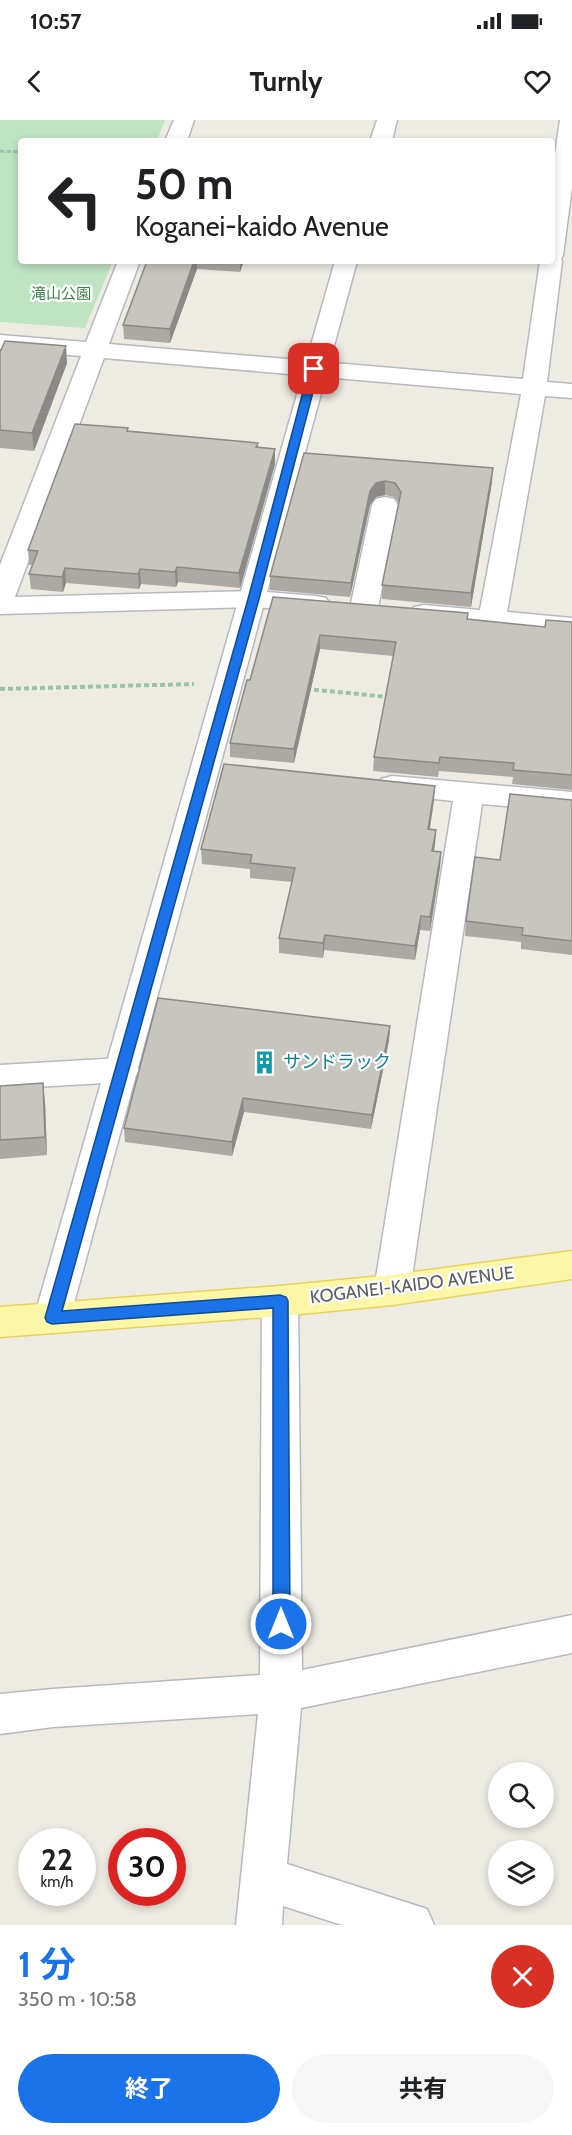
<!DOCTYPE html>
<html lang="ja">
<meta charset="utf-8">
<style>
:root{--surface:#fff;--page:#f6f6f6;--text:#202124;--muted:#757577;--accent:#1a73e8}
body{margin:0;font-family:Cabin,"Noto Sans JP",sans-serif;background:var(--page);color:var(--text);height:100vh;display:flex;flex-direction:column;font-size:22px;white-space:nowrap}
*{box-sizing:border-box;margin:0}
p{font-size:20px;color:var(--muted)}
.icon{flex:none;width:33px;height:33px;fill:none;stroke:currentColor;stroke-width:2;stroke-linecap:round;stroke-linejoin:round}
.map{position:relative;height:1805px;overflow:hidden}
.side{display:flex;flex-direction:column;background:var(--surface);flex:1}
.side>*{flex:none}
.hud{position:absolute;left:18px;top:18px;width:537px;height:126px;border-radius:6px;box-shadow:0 3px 9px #0003;background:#fff;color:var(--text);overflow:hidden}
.buttons{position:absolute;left:488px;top:1642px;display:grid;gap:12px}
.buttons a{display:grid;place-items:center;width:66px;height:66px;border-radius:50%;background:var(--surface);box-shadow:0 3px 9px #0003;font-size:30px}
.speed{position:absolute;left:18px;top:1708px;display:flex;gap:12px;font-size:30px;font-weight:700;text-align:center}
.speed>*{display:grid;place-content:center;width:78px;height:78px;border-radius:50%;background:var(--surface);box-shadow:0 3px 9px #0003;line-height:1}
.speed small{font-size:15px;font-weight:400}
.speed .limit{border:9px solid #d22;background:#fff;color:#111}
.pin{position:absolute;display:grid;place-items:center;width:51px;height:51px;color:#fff;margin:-26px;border-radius:12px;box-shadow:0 3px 9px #0006}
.me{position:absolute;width:66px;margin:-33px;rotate:0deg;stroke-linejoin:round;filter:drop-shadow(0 0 4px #0008)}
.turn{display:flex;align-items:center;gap:21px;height:126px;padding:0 18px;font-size:27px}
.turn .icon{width:78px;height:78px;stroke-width:2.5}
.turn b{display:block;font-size:42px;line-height:51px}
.round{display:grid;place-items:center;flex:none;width:63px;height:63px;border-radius:32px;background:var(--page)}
.summary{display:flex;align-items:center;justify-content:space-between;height:102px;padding:0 18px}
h1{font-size:36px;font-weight:700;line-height:45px;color:var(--accent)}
.cta{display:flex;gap:12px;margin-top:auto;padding:12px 18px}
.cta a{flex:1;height:69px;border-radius:36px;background:var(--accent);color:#fff;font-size:24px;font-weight:700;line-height:69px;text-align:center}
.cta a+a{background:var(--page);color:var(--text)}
.status{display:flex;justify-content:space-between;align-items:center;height:42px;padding:0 30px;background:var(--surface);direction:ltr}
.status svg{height:16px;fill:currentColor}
header{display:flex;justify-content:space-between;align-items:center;height:78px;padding:0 18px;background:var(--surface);font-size:27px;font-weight:700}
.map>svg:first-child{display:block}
.green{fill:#bfe4c2}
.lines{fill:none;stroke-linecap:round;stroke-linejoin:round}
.minor-casing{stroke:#b7b9be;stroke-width:3}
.tertiary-casing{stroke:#b7b9be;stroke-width:3}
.primary-casing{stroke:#ecd25b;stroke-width:3}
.path-far1{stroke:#98c4a9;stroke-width:3;stroke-dasharray:4.5 2;stroke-linecap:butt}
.path{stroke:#98c4a9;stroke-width:4;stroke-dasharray:5 3;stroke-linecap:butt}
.minor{fill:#fff;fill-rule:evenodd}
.tertiary{fill:#fff;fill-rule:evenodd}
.primary{fill:#fcf7a7;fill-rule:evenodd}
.wall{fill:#aca9a4}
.shaded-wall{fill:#8c8a86}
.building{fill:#c8c5bf;stroke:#8c8a86;stroke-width:1.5}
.route{fill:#1a73e8;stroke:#114b97;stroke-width:1.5}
.labels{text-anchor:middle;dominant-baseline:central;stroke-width:4.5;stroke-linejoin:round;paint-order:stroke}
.far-park-label{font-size:15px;fill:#388443;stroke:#fff}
.culture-label{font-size:18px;fill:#0d838f;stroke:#fff;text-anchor:start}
.street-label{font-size:18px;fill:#5a5d62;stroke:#fff}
</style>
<div class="status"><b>10:57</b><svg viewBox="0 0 49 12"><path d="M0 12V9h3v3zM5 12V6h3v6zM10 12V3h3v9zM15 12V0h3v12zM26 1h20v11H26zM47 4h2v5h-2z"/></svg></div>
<header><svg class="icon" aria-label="back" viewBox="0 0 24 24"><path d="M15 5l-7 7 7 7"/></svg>Turnly<svg class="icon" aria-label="heart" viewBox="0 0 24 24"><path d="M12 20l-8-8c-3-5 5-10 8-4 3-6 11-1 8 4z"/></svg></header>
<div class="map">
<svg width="572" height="1805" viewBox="0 0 572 1805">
<rect width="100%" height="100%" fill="#edebe2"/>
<path class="green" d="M0,0H165L157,21H21V141H113L85,208L0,202Z"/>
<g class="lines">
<defs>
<path id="minor" d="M174,0H194L187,21H165Z
M560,0H572V67L563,135L561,139L562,141L547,262L572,264V278L545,276L507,492L572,498V514L424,501L414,499L410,493L414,487L424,485L480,490L521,274L104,238L15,477L253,471L316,476L326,478L330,484L326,490L316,492L253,487L0,494V445L81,236L0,229V215L86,222L118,141H140L109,224L523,259L540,141H552V55Z
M385,377L394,379L398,385L378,488L374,494L364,496L354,494L350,488L372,385L376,379Z
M392,656L572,672V692L482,684L410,1170L405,1180L392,1185L379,1180L374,1170L453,681L381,673L377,666L381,659Z
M122,938L134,941L139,950L134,959L122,962L0,969V945Z
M280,1166L293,1171L298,1181L302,1550L572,1495V1533L301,1588L287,1744L427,1789L434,1805H342L283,1786L282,1805H236L258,1594L53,1607L0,1614V1574L53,1569L260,1555L262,1181L267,1171Z"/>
<path id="tertiary" d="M377,0H397L392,21H370Z
M335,141H357L70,1198L65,1209L52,1213L39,1209L34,1198Z"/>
<path id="primary" d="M572,1131V1159L392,1185L280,1196L0,1217V1187L280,1166L392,1155Z"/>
</defs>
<use href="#minor" class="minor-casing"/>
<use href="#tertiary" class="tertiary-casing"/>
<use href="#primary" class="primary-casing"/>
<path class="path-far1" d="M0,31L21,32"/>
<path class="path" d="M0,569L194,564
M306,569L389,577"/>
<use href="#minor" class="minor"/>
<use href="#tertiary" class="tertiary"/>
<use href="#primary" class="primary"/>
</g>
<path class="wall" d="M147,141H244L240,152L197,149L170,223L124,219L123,205Z
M0,232L67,243L34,331L0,328Z
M128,308V311L258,323V328L275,344L240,468L178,462L176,467L141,464L139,469L66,463L63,472L31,469L29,454L33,445H29L28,430Z
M304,333L492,362L471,487L382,479V465L399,383L394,377L385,375L376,377L370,385L350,477L270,470V456Z
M273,477L468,493V499L545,507L572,502V670L512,664L513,657L439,651L438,657L373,651L374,637L393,536L320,529L294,643L230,637V623L250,560Z
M434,680L430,709L436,710L434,731L441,732L440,747L430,811L420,810L415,840L324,830L323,838L279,833V818L292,762L250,758V749L202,744L201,729Z
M572,680V835L521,829V822L465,816L466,801L500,740Z
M390,906L389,920L371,1009L244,992L232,1036L125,1022L124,1008Z
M0,966L45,982L47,1035L0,1039Z"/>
<path class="shaded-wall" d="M194,141H197V149L170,223V209Z
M240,141H244L240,152Z
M66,226L67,243L34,331L32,313Z
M275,329V344L240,468L239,453Z
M493,348L492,362L471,487V473Z
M385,361V375L376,377L370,385L350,477L351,463L370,371L376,363Z
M177,447L178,462L176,467L175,452Z
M65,448L66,463L63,472L62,457Z
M140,449L141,464L139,469L138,454Z
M320,515V529L294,643V629Z
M435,666L434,680L427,724L428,709Z
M436,710L435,725L431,746L432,731Z
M441,732L440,747L430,811V797Z
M421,796L420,810L415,840V826Z
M325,815L324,830L323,838V823Z
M390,906L389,920L371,1009L372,995Z
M43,963L45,982L47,1035L45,1017Z
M243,978L244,992L232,1036V1022Z"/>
<path class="building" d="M147,141H194L170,209L123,205Z
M5,221L66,226L32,313L0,310V232Z
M75,304L128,308L127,311L258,323L256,327L275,329L239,453L177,447L175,452L140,449L138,454L65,448L62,457L29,454L38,431L28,430Z
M304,333L493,348L471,473L382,465L401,372L395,363L385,361L376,363L370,371L351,463L270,456Z
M273,477L468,493L467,499L545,507L546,500L572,502V655L513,650L514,643L440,637L439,643L374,637L396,522L320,515L294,629L230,623L247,560H250Z
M224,644L435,666L428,709L436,710L432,731L441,732L430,797L421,796L415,826L325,815L323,823L279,818L295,748L250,743L252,735L201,729Z
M510,674L572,680V821L522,815L523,808L466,801L475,737L500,740Z
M158,878L390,906L372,995L243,978L232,1022L124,1008Z
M43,963L45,1017L0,1020V966Z"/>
<path class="route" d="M314,246L319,249L259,479L62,1191L280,1175L286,1177L288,1181L290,1504L287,1509L281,1511L275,1509L273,1504V1188L52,1204L47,1202L45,1198L248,479L309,249Z"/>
<defs>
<symbol id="building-bare" viewBox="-9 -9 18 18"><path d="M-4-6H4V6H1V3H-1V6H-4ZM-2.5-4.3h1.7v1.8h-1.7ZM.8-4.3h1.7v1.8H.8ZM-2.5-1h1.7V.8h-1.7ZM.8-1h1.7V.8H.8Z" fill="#0f9aa8" stroke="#fff" stroke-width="2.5" paint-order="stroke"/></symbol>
</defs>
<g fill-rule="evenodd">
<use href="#building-bare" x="248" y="926" width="33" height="33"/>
</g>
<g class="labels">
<g class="far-park-label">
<text x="61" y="174">滝山公園</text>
</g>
<g class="culture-label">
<text x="283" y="942">サンドラック</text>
</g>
<g class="street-label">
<text transform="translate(412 1165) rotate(-7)">KOGANEI-KAIDO AVENUE</text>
</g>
</g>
</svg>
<div class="buttons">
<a><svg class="icon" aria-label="search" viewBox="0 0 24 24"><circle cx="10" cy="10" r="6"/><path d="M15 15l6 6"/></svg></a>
<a><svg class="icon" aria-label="layers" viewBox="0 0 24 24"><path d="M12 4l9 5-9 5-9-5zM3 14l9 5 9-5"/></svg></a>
</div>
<div class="speed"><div>22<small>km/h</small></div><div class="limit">30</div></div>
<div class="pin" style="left:314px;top:249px;background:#d93025"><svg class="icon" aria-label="arrive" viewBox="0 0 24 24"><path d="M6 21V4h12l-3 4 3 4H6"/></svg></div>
<svg class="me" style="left:281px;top:1504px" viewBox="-20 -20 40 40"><circle r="17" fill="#1a73e8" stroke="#fff" stroke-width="3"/><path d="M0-11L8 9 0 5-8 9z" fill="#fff"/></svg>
<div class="hud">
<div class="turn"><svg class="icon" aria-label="left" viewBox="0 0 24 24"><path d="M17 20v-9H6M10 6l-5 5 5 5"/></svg><div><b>50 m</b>Koganei-kaido Avenue</div></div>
</div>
</div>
<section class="side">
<div class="summary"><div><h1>1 分</h1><p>350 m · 10:58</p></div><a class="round" style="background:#d93025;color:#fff"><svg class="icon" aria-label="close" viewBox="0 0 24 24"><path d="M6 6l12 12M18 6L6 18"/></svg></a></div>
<div class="cta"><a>終了</a><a>共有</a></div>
</section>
